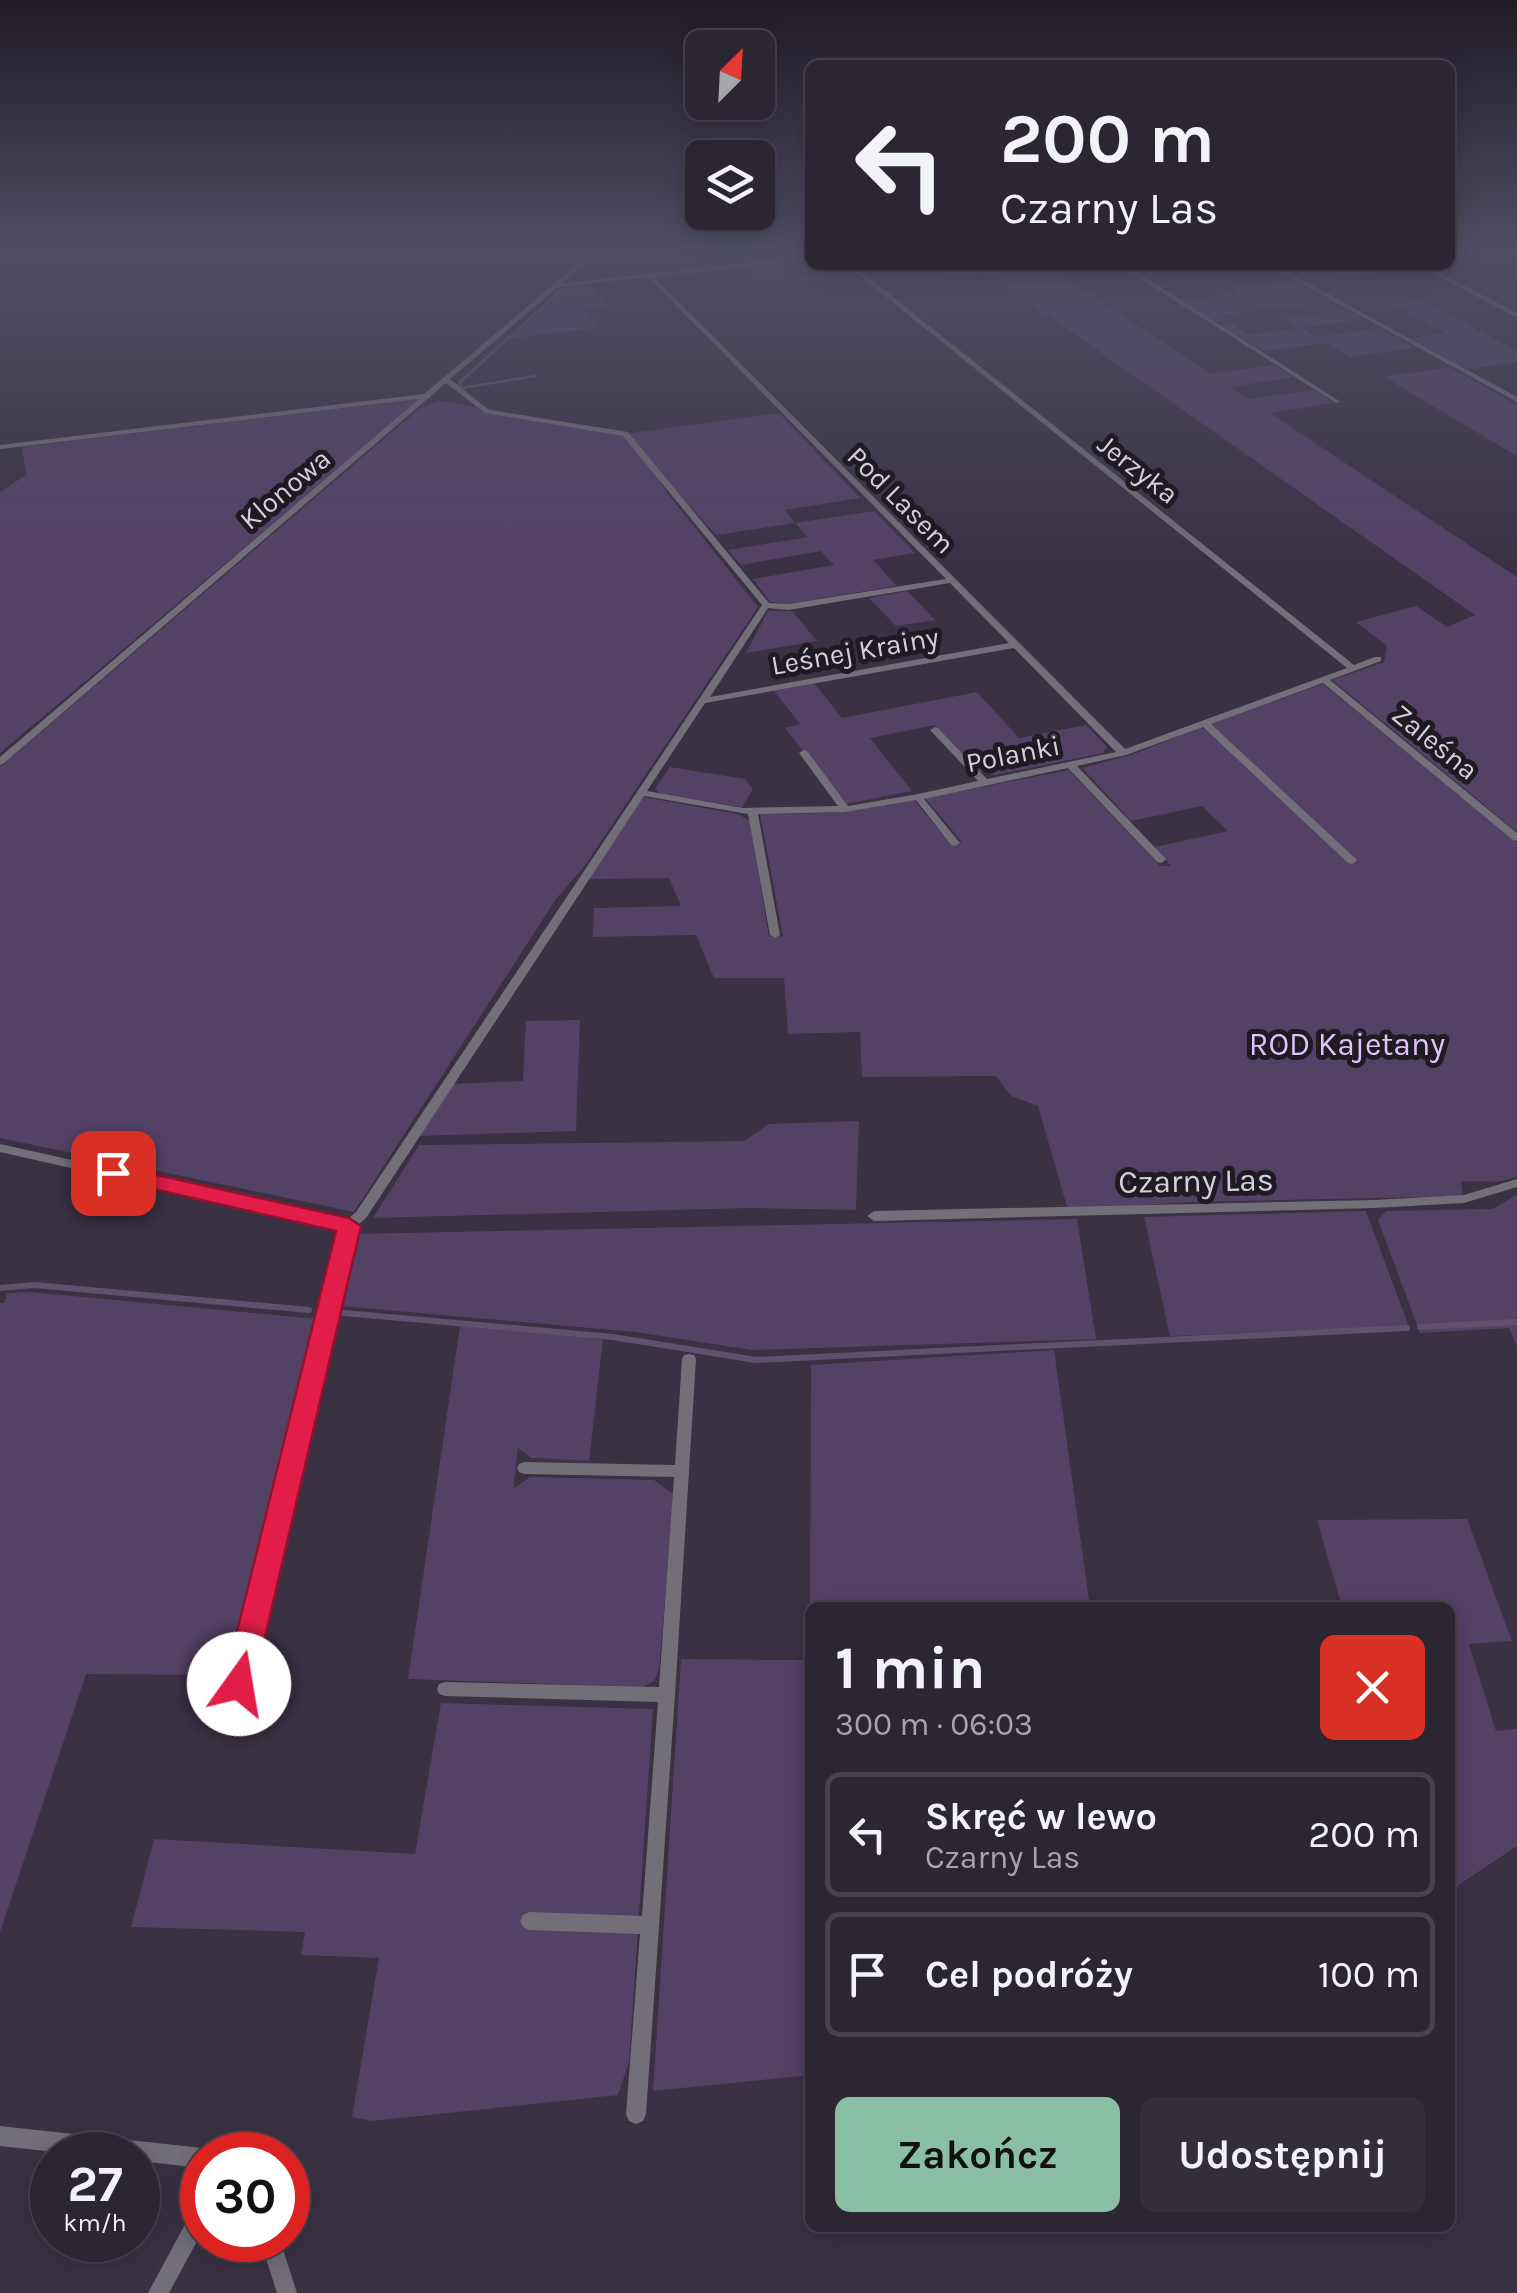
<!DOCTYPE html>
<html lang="pl">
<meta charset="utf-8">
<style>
:root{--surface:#2c2532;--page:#342d3a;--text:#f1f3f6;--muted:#a6a5ac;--line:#48424d;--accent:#8abfa5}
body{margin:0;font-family:Karla,sans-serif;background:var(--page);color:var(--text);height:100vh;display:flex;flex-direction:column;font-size:38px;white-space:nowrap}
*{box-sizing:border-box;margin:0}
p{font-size:32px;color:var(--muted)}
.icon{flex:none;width:55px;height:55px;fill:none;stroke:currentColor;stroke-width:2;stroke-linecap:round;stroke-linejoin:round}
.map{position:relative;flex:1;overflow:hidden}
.sheet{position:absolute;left:805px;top:1602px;width:650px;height:630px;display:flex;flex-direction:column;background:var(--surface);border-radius:15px;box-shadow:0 5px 25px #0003,0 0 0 2px var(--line)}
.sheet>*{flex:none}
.hud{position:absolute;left:805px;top:60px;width:650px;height:210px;border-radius:15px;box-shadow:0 5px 25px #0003,0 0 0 2px var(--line);background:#2c2532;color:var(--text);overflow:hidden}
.needle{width:65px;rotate:24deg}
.fabs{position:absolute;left:685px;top:30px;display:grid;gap:20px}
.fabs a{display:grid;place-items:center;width:90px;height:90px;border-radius:15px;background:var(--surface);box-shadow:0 5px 25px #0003,0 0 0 2px var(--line);font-size:50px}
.speed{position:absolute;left:30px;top:2132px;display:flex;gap:20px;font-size:50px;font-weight:700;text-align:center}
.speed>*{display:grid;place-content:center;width:130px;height:130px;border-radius:50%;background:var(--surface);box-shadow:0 5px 25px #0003,0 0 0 2px var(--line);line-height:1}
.speed small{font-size:25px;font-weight:400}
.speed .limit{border:15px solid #d22;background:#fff;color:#111}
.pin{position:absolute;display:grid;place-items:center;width:85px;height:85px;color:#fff;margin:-42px;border-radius:20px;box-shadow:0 5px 15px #0006}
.me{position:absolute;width:110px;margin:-55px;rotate:13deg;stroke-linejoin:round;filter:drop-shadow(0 0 8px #0008)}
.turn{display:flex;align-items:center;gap:35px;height:210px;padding:0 30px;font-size:45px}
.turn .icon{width:130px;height:130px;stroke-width:2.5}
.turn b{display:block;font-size:70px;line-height:85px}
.round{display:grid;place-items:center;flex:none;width:105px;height:105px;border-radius:15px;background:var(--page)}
.headline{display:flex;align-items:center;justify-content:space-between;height:170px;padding:0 30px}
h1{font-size:60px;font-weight:700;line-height:75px}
.primary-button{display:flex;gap:20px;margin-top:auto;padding:20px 30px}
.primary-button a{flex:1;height:115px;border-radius:15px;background:var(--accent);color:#111;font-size:40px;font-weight:700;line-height:115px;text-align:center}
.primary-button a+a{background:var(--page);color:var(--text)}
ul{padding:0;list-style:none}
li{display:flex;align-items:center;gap:30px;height:125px;margin:0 20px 15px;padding:0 10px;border:5px solid var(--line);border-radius:15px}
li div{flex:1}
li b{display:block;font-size:38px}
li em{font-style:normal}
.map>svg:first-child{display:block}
.green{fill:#544166}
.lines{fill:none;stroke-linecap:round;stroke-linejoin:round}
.stream-far1{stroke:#60516e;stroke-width:2.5}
.stream{stroke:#60516e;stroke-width:6}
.minor{fill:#736f78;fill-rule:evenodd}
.route{fill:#e11d48;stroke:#92132f;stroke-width:2.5}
.labels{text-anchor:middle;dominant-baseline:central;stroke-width:10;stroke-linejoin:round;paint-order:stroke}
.far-street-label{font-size:28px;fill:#d4cfda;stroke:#1f1b23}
.park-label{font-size:32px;fill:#dec3f9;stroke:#1f1b23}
.street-label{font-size:32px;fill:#d4cfda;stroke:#1f1b23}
</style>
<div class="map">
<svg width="1517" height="2293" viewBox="0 0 1517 2293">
<rect width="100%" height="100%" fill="#3a3143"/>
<path class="green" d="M810,259V265H843L861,279L748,280L735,268Z
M976,265H1078L1051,268L1210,374L1274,365L1293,377L1230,387L1248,399L1313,390L1334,403L1270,413L1517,577V832L1332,680L1384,662L1387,646L1356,622L1416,606L1447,627L1475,615Z
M1279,265H1356L1372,274L1310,282Z
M1292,279L1332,302L1219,315L1249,335L1300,328L1284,318L1346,309L1363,319L1302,328L1317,337L1380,328L1414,348L1350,357L1326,343L1264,351L1222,326L1226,322H1216L1182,300L1240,293L1232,287Z
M587,284L609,307L586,310L601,327L508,339L566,287Z
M1423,301L1517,351V362L1467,369L1411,338L1445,333L1394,305Z
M1450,367L1517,405V456L1384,377Z
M421,399L0,753V492L26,475L22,447Z
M439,401L632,433L779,413L860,498L785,510L795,523L874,511L915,553L873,560L897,586L786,604L770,602L753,579L834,565L821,551L741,565L728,550L808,537L795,523L716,535L646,457L668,494L758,607L583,868L556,899L354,1212L0,1138V767L419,409Z
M907,591L935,620L896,626L869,598Z
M768,611H792L817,641L746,653Z
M814,683L842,718L977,692L1019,738L1086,725L1107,747L1103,753L995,775L981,772L935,725L870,738L912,791L846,804L785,728L800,724L774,691Z
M1323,684L1517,842V1176C1498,1186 1481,1179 1461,1182L1463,1196L1191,1202L1068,1210L1038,1106L1011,1096L996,1076L862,1077L860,1032L788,1034L784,978H714L696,935L593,937L594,908L681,906L669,878L587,879L643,797L738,814L750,821L769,937L783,936L760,814L834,813L914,800L951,845L962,842L925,798L1069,770L1160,866H1171L1155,847L1228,831L1202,806L1131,821L1082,768L1134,754L1199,728L1206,730L1349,863L1359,862L1210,724Z
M670,767L745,779L753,789L742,807L661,794L655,789Z
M580,1020L576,1131L417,1136L452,1084L523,1081L526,1021Z
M859,1121L856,1210L750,1208L373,1218L419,1145L744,1141L769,1124Z
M1517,1195V1346L1509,1328L1420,1333L1378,1220L1386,1211L1492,1209Z
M1366,1211L1409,1327L1170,1336L1144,1217Z
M1077,1219L1096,1339L751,1350L636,1332L340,1306L355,1234Z
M30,1292L317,1319L236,1657L225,1675L86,1674L0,1932V1303H4L7,1293Z
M460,1326L603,1339L589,1461L531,1458L518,1448L513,1489L530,1477L654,1480L674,1495L659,1670L654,1681L643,1687L408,1679Z
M1054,1350L1090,1607H810L811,1365Z
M1467,1519L1512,1641L1469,1644L1496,1731L1517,1729V1846L1457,1886L1450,1885V1608L1342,1607L1317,1520Z
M810,1634V2075L653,2091L681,1659L809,1660Z
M441,1703L653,1709L629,2062L618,2095L372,2121L352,2117L379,1958L301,1955L305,1932L131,1927L154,1839L415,1854Z"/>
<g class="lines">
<path class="stream-far1" d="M988,274L1065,265
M754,278L860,280
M871,280L980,274
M536,376L461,388L460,382L562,289"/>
<path class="stream" d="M0,1288L35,1285L309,1310
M344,1313L613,1337L756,1360L1407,1328
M1420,1327L1517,1322"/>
<path class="minor" d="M594,250H600L562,283L810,256V260L654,277L1125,749L1347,668L846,265H853L1354,665L1375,657H1381V661L1330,680L1517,833V841L1513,840L1323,683L1211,724L1356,859L1357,861L1352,864L1348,863L1203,727L1126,755L1077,766L1165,858L1166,860L1161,863L1157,862L1068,768L924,799L960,843L955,846L951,845L916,800L845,812L758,814L780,935L775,938L770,935L748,814L644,796L366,1218L355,1228L309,1409L247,1685L245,1690L239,1692L233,1690L231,1685L295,1409L342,1229L0,1152V1144L346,1221L356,1212L762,605L623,436L485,413L446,383L3,764L0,765V757L419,399L0,449V445L424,394ZM648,277L946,579L788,604L769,603L628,432L489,410L450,379L558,287ZM950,583L1009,643L710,697L768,608L788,610ZM1014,648L1116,752L987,779L938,728L935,727L930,730L932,732L978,781L918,794L848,806L807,751L804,750L799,753L838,806L743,808L647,791L705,703Z
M1119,265H1126L1341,402L1336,403Z
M1268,265H1275L1517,397V402Z
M1416,265H1424L1517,313V317Z
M1517,1179V1187L1464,1203L1374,1208L874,1221L867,1216L874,1211L1374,1200L1464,1195Z
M689,1354L694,1355L696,1359L675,1695L646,2114L643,2121L636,2124L629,2121L626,2114L640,1934L529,1930L523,1927L520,1921L523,1915L529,1912L642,1916L658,1702L445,1696L439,1694L437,1689L439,1684L445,1682L659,1687L674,1477L524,1474L519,1472L517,1468L519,1464L524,1462L675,1465L682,1359L684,1355Z
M0,2126L202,2148L209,2151L211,2155H202V2168L138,2161V2155H83L0,2146Z
M202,2203V2232L169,2293H148L195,2206Z
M260,2240H280L297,2293H277Z"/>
</g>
<linearGradient id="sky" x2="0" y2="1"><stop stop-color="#201b25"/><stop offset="0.44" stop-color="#4f4e66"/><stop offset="1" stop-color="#4f4e66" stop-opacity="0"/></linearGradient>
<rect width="1517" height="571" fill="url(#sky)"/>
<path class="route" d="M113,1165L349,1218L361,1226L254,1684L249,1694L239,1698L228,1694L224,1684L336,1231L105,1178L102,1173L105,1167Z"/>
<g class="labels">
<g class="far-street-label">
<text transform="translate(1138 469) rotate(38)">Jerzyka</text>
<text transform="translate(285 489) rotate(-40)">Klonowa</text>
<text transform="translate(901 500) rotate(45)">Pod Lasem</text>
<text transform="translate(855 651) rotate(-10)">Leśnej Krainy</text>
<text transform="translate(1435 742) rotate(39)">Zaleśna</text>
<text transform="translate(1013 754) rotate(-11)">Polanki</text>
</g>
<g class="park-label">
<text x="1347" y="1044">ROD Kajetany</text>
</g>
<g class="street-label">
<text transform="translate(1196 1181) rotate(-1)">Czarny Las</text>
</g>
</g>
</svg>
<div class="fabs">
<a><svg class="needle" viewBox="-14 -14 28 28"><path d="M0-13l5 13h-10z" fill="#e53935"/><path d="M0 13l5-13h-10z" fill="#a6a5ac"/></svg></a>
<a><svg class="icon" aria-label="layers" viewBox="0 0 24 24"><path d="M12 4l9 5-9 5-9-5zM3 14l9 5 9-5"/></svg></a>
</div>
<div class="speed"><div>27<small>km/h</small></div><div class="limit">30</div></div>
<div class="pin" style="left:113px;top:1173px;background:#d93025"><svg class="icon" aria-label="arrive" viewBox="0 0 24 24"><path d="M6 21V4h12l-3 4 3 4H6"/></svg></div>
<svg class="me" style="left:239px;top:1684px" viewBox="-20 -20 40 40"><circle r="19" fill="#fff"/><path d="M0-13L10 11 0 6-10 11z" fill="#e11d48"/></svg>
<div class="hud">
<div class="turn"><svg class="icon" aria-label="left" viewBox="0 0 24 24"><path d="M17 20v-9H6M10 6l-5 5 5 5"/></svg><div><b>200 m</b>Czarny Las</div></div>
</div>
<section class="sheet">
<div class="headline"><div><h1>1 min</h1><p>300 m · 06:03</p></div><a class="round" style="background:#d93025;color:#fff"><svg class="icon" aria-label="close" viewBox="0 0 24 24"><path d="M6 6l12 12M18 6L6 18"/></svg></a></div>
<ul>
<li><svg class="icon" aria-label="left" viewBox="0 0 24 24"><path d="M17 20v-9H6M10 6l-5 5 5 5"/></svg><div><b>Skręć w lewo</b><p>Czarny Las</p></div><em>200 m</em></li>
<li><svg class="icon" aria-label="arrive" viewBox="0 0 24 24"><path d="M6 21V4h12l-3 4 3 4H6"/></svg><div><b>Cel podróży</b></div><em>100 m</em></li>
</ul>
<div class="primary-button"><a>Zakończ</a><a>Udostępnij</a></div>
</section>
</div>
